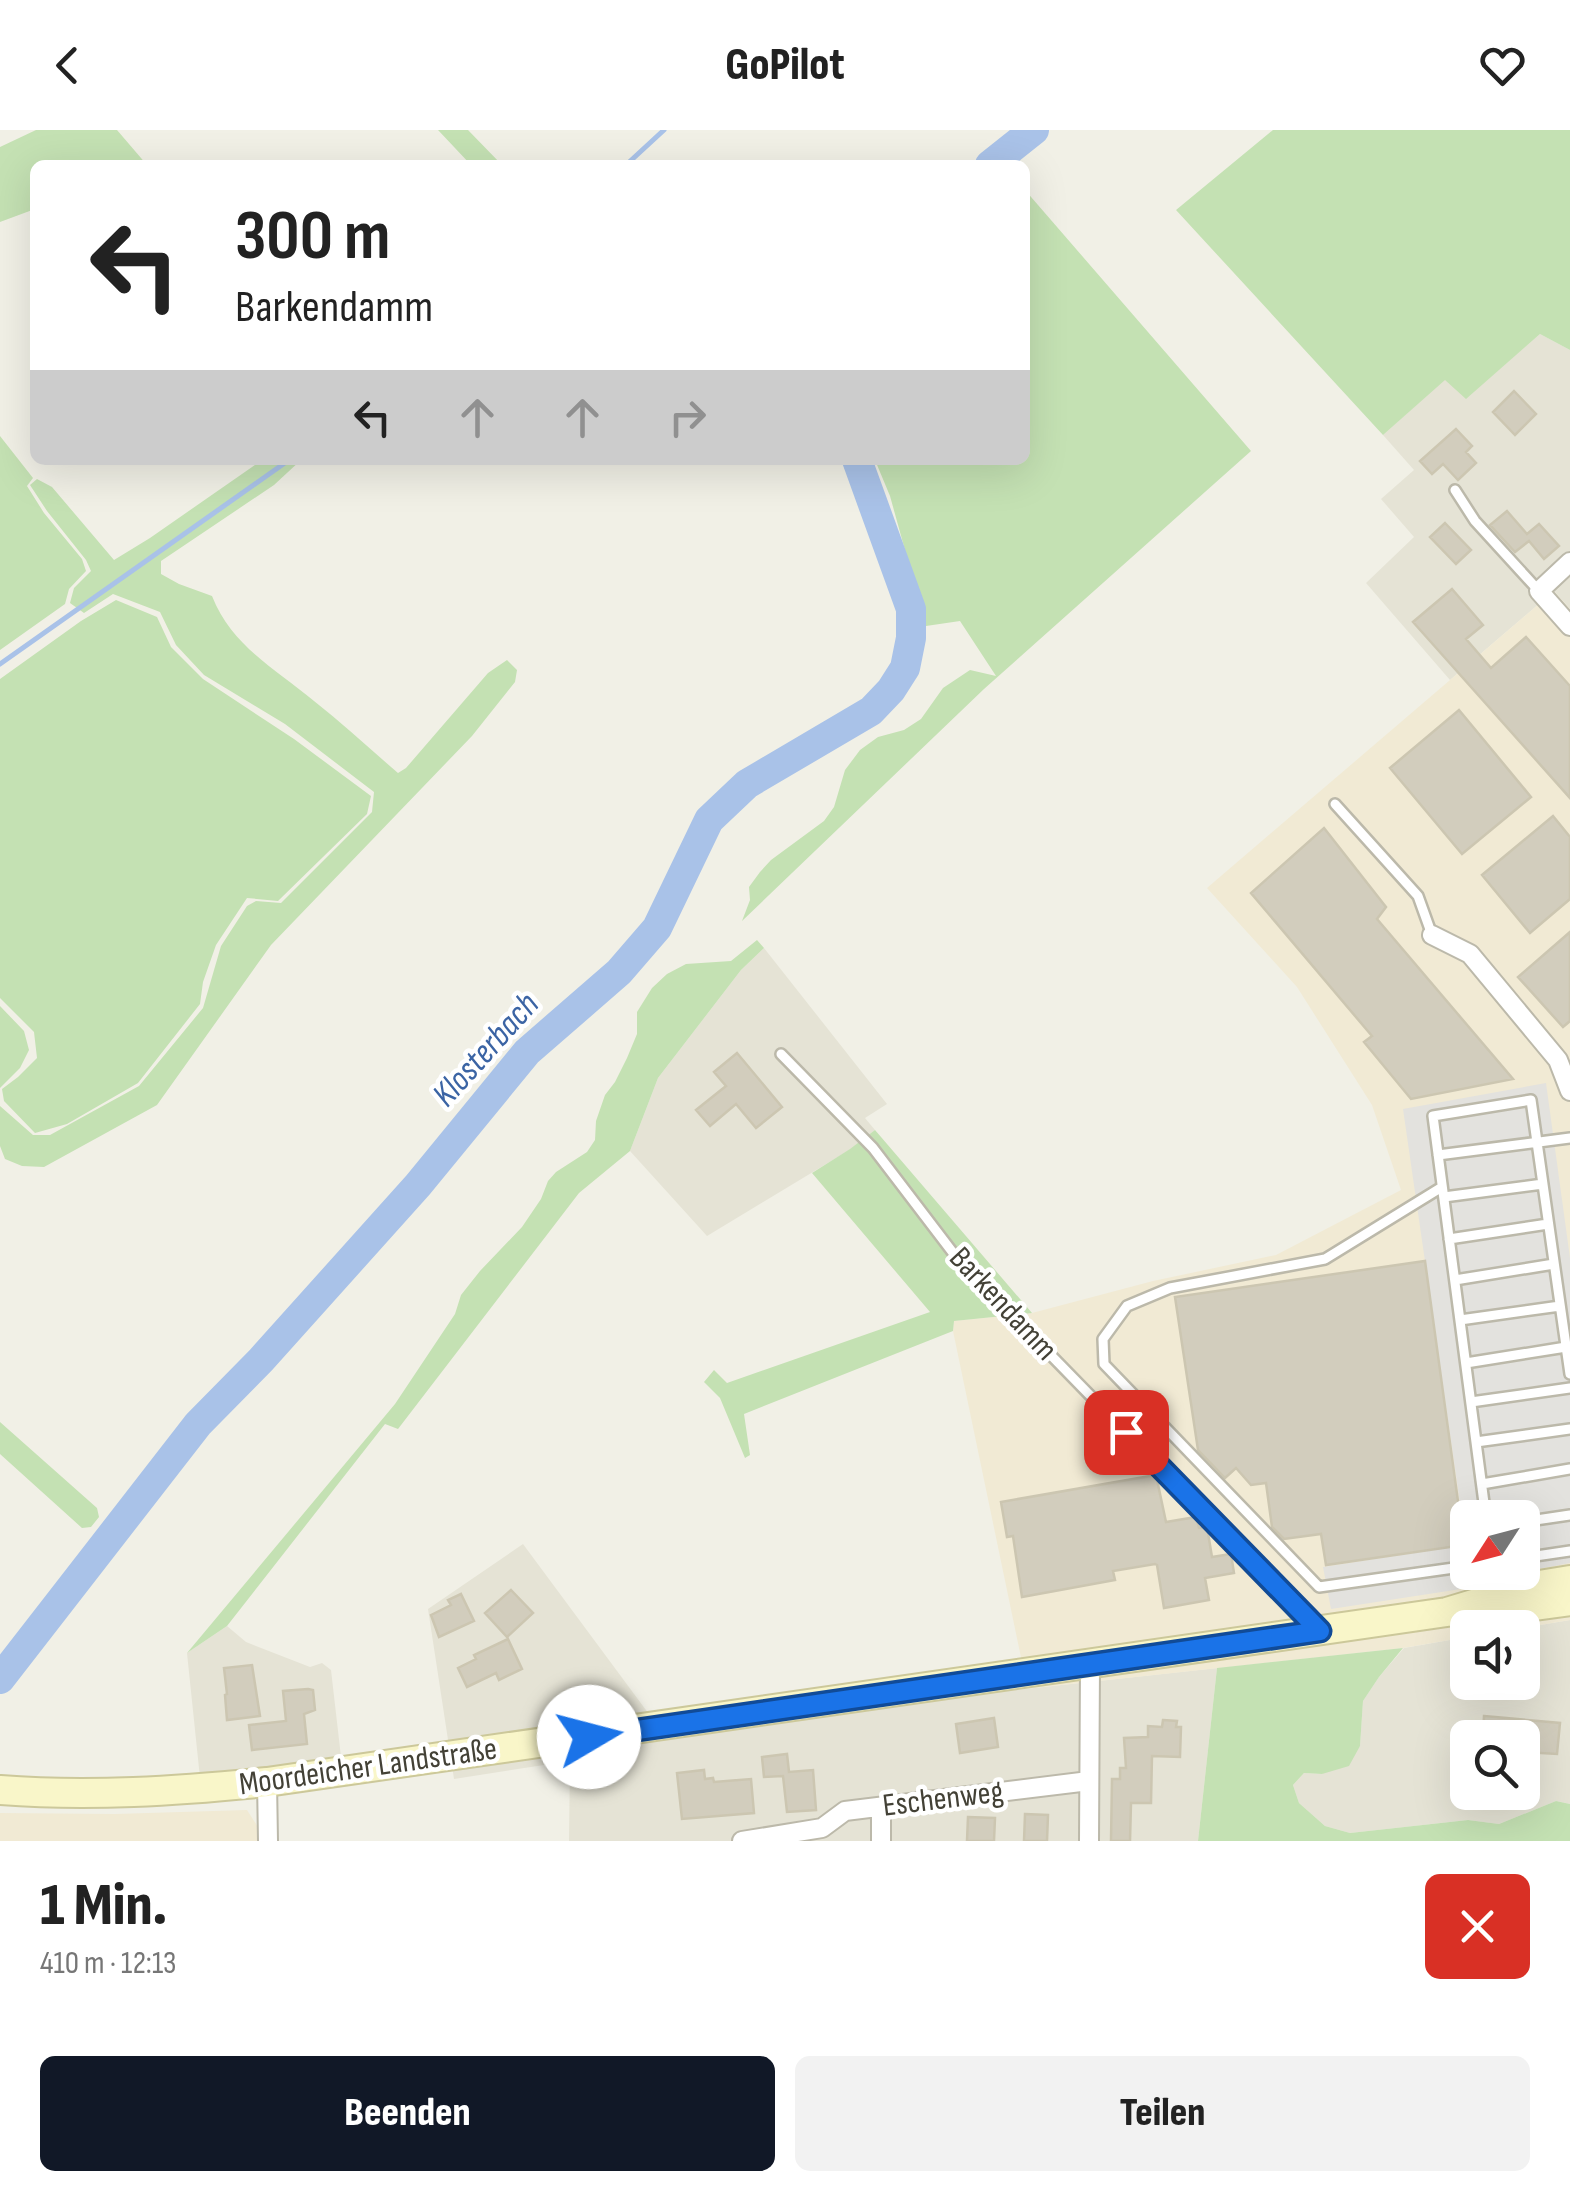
<!DOCTYPE html>
<html lang="de">
<meta charset="utf-8">
<style>
:root{--surface:#fff;--page:#f2f2f2;--text:#222;--muted:#767676;--accent:#111827}
body{margin:0;font-family:"Sofia Sans Condensed",sans-serif;background:var(--page);color:var(--text);height:100vh;display:flex;flex-direction:column;font-size:38px;white-space:nowrap}
*{box-sizing:border-box;margin:0}
p{font-size:32px;color:var(--muted)}
.icon{flex:none;width:55px;height:55px;fill:none;stroke:currentColor;stroke-width:2;stroke-linecap:round;stroke-linejoin:round}
.map{position:relative;height:1711px;overflow:hidden}
.sheet{display:flex;flex-direction:column;background:var(--surface);flex:1}
.sheet>*{flex:none}
.banner{position:absolute;left:30px;top:30px;width:1000px;height:305px;border-radius:15px;box-shadow:0 10px 40px #0002;background:#fff;color:var(--text);overflow:hidden}
.needle{width:65px;rotate:234deg}
.buttons{position:absolute;left:1450px;top:1370px;display:grid;gap:20px}
.buttons a{display:grid;place-items:center;width:90px;height:90px;border-radius:15px;background:var(--surface);box-shadow:0 10px 40px #0002;font-size:50px}
.pin{position:absolute;display:grid;place-items:center;width:85px;height:85px;color:#fff;margin:-42px;border-radius:20px;box-shadow:0 5px 15px #0006}
.me{position:absolute;width:110px;margin:-55px;rotate:82deg;stroke-linejoin:round;filter:drop-shadow(0 0 8px #0008)}
.turn{display:flex;align-items:center;gap:35px;height:210px;padding:0 40px;font-size:45px}
.turn .icon{width:130px;height:130px;stroke-width:2.5}
.turn b{display:block;font-size:70px;line-height:85px}
.lanes{display:flex;align-items:center;height:95px;padding:0 40px;background:#0003;justify-content:center;gap:50px;direction:ltr}
.lanes .off{opacity:.35}
.round{display:grid;place-items:center;flex:none;width:105px;height:105px;border-radius:15px;background:var(--page)}
.headline{display:flex;align-items:center;justify-content:space-between;height:170px;padding:0 40px}
h1{font-size:60px;font-weight:800;line-height:75px}
.cta{display:flex;gap:20px;margin-top:auto;padding:20px 40px}
.cta a{flex:1;height:115px;border-radius:15px;background:var(--accent);color:#fff;font-size:40px;font-weight:800;line-height:115px;text-align:center}
.cta a+a{background:var(--page);color:var(--text)}
header{display:flex;justify-content:space-between;align-items:center;height:130px;padding:0 40px;background:var(--surface);font-size:45px;font-weight:800}
.map>svg:first-child{display:block}
.residential{fill:#e5e3d5;fill-rule:evenodd}
.commercial{fill:#f1ead4;fill-rule:evenodd}
.green{fill:#c4e1b3}
.parking{fill:#e3e2de}
.lines{fill:none;stroke-linecap:round;stroke-linejoin:round}
.stream{stroke:#a9c2e8;stroke-width:5}
.river{stroke:#a9c2e8;stroke-width:30}
.building{fill:#d2cdbd;stroke:#ccc6b1;stroke-width:2.5}
.service-casing{stroke:#bcb9aa;stroke-width:14}
.minor-casing{stroke:#bcb9aa;stroke-width:22}
.secondary-casing{stroke:#ccc89a;stroke-width:32}
.service{stroke:#fff;stroke-width:9}
.minor{stroke:#fff;stroke-width:18}
.secondary{stroke:#f9f6c9;stroke-width:28}
.route-casing{stroke:#114b97;stroke-width:25}
.route{stroke:#1a73e8;stroke-width:18}
.labels{text-anchor:middle;dominant-baseline:central;stroke-width:9;stroke-linejoin:round;paint-order:stroke}
.street-label{font-size:32px;fill:#434136;stroke:#fff}
.water-label{font-size:35px;font-style:italic;fill:#3b64a4;stroke:#fff}
</style>
<header><svg class="icon" aria-label="back" viewBox="0 0 24 24"><path d="M15 5l-7 7 7 7"/></svg>GoPilot<svg class="icon" aria-label="heart" viewBox="0 0 24 24"><path d="M12 20l-8-8c-3-5 5-10 8-4 3-6 11-1 8 4z"/></svg></header>
<div class="map">
<svg width="1570" height="1711" viewBox="0 0 1570 1711">
<rect width="100%" height="100%" fill="#f1f0e6"/>
<path class="residential" d="M1540,204L1570,220V479L1554,461L1450,550L1366,453L1414,407L1381,369L1414,340L1383,305L1445,249L1466,268Z
M764,818L887,974L865,988L875,1000L851,1019L707,1106L630,1021L658,948L741,840Z
M523,1414L660,1599L1217,1538L1198,1711H569L570,1631L454,1649L428,1479Z
M1570,1490V1674L1556,1671L1499,1694L1468,1690L1350,1703L1325,1696L1299,1673L1293,1655L1304,1643L1322,1644L1360,1616L1363,1571L1379,1547L1404,1518L1467,1507L1468,1552H1522L1523,1498ZM1468,1608H1522V1662H1468Z
M227,1496L246,1512L310,1537L322,1533L331,1540L341,1627L200,1648L187,1523Z"/>
<path class="commercial" d="M1554,461L1570,479V1490L1523,1498H1468L1467,1507L1403,1518L1034,1558L1023,1537L953,1201L954,1191L1032,1183L1153,1151L1276,1125L1401,1060L1372,975L1297,857L1207,758ZM1468,1388H1522V1442H1468Z
M247,1680L258,1697V1711H0V1683L115,1684Z"/>
<path class="green" d="M36,0H117L147,35H35V79L0,92V17Z
M438,0H468L502,35H471Z
M1273,0H1570V220L1540,204L1466,269L1445,250L1383,305L1176,80Z
M1025,60L1251,321L984,559L742,791L750,770L749,757L760,742L771,730L824,691L834,677L845,640L860,620L878,607L904,600L921,589L943,558L970,540L996,546L960,491L926,496L890,366L875,330H1025Z
M0,306L33,348L27,356L44,383L82,429L86,441L69,459L65,474L0,520Z
M262,330H301L274,355L161,431V444L179,454L212,466C232,516 274,538 314,571C343,594 370,619 398,643L406,638L488,543L507,530L517,540L515,552L472,606L271,815L157,975L44,1037L22,1036L5,1029L0,1016V976L33,1005H50L139,956L203,878L221,816L247,776L256,771L281,773L372,682L374,662L285,594L204,545L176,515L160,482L113,464L84,483L70,473L74,458L91,441L86,430L47,381L30,355L37,349L52,357L114,430L150,408Z
M116,470L157,487L171,517L203,549L294,609L371,666L367,684L278,771L247,768L216,815L203,852L200,874L138,953L67,994L35,1003L4,971L2,959L18,947L37,928L34,902L0,868V549L81,491Z
M757,810L764,818L741,840L658,948L630,1021L579,1063L398,1299L385,1294L227,1496L187,1523L395,1274L455,1184L461,1165L480,1141L522,1097L541,1069L548,1051L556,1042L587,1022L595,1010L596,991L605,965L615,952L627,928L637,904V882L652,858L667,844L686,834L731,831Z
M0,876L24,901L29,920L20,938L0,958Z
M875,1000L1032,1183L954,1191L953,1201L744,1284L750,1325L745,1328L720,1268L704,1252L714,1240L727,1253L930,1182L812,1043L850,1019Z
M0,1292L97,1378L99,1387L91,1397L82,1398L0,1324Z
M1403,1518L1379,1547L1363,1571L1360,1616L1349,1636L1322,1644L1304,1643L1293,1655L1299,1673L1325,1696L1350,1703L1468,1690L1499,1694L1556,1671L1570,1674V1711H1198L1217,1538Z"/>
<path class="parking" d="M1546,953L1570,1128V1433L1523,1442L1522,1388H1468V1442L1520,1443L1500,1446V1453L1331,1479L1323,1437L1466,1415L1403,979Z"/>
<g class="lines">
<path class="stream" d="M626,35L664,0
M0,534L289,330"/>
<path class="river" d="M990,35L1034,0
M0,1549L198,1294L261,1230L418,1055L527,922L619,842L657,798L709,690L747,654L871,581L891,560L905,538L911,508V479L857,330"/>
</g>
<path class="building" d="M1514,261L1536,284L1515,305L1493,282Z
M1456,299L1472,316L1466,322L1476,333L1458,350L1443,334L1432,344L1420,331Z
M1507,381L1527,404L1539,394L1559,416L1544,429L1529,411L1515,422L1490,395Z
M1445,393L1471,420L1456,434L1430,407Z
M1452,459L1483,495L1466,509L1491,538L1526,507L1570,556V668L1413,492Z
M1459,580L1531,667L1462,724L1390,638Z
M1553,686L1570,707V769L1530,803L1482,745Z
M1324,698L1386,777L1377,789L1513,949L1411,969L1364,912L1372,906L1251,763Z
M1570,802V891L1563,897L1518,847Z
M737,923L782,977L756,998L736,974L710,996L696,980L726,956L714,942Z
M1425,1131L1464,1415L1326,1435L1321,1404L1284,1409L1272,1397L1266,1353L1251,1355L1236,1338L1225,1348L1198,1320L1175,1167Z
M1156,1345L1166,1392L1196,1387L1199,1398L1207,1397L1212,1427L1231,1424L1234,1443L1205,1448L1209,1470L1164,1478L1157,1435L1155,1434L1113,1441L1115,1450L1022,1467L1013,1406L1007,1407L1001,1372Z
M511,1460L533,1483L507,1507L485,1483Z
M461,1464L474,1491L439,1507L431,1485L451,1475L448,1470Z
M508,1509L522,1539L499,1550L496,1543L467,1557L458,1538L476,1529L474,1525Z
M252,1535L260,1586L227,1590L225,1565L227,1564L224,1538Z
M308,1559L313,1560L315,1580L304,1584L307,1614L252,1620L249,1595L286,1591L283,1561Z
M1484,1586L1560,1593L1557,1624L1522,1622V1608H1483Z
M994,1588L998,1617L960,1623L956,1594Z
M1163,1590L1177,1591L1176,1597H1181L1180,1627L1152,1626L1151,1673H1131L1130,1711H1111L1112,1649H1120V1638H1126L1124,1608L1148,1607V1596L1162,1597Z
M787,1624L789,1642L813,1640L816,1680L787,1682L783,1646L764,1647L762,1627Z
M704,1640L705,1649L713,1648L714,1652L751,1649L754,1683L682,1689L677,1643Z
M1025,1684L1048,1685L1047,1711H1024Z
M968,1687L995,1688L994,1711H967Z"/>
<g class="lines">
<defs>
<path id="service" d="M1455,360L1475,391L1539,461
M1335,674L1418,766L1432,805
M781,924L873,1018L960,1132L1314,1495
M1438,1025L1570,1008
M1442,1057L1325,1129L1170,1158L1127,1176L1103,1209L1104,1234L1319,1457L1468,1436
M1444,1067L1543,1054
M1449,1109L1548,1094
M1455,1150L1554,1134
M1460,1190L1560,1176
M1466,1233L1566,1217
M1471,1272L1570,1258
M1476,1312L1570,1299
M1482,1354L1570,1339
M1486,1388L1433,986L1531,970L1570,1244
M1522,1392L1570,1385
M1522,1428L1570,1421"/>
<path id="minor" d="M1570,432L1539,461L1570,496
M1432,805L1470,824L1558,930L1570,961
M267,1652L268,1711
M742,1711L822,1698L845,1681L1089,1651
M881,1711V1677
M1089,1711L1090,1535"/>
<path id="secondary" d="M1498,1481L1570,1471
M0,1660C89,1667 178,1661 267,1652L1447,1482L1533,1456L1570,1450"/>
</defs>
<use href="#service" class="service-casing"/>
<use href="#minor" class="minor-casing"/>
<use href="#secondary" class="secondary-casing"/>
<use href="#service" class="service"/>
<use href="#minor" class="minor"/>
<use href="#secondary" class="secondary"/>
</g>
<g class="lines">
<defs>
<path id="route" d="M589,1607L1320,1501L1126,1302"/>
</defs>
<use href="#route" class="route-casing"/>
<use href="#route" class="route"/>
</g>
<g class="labels">
<g class="street-label">
<text transform="translate(1003 1174) rotate(47)">Barkendamm</text>
<text transform="translate(368 1637) rotate(-8)">Moordeicher Landstraße</text>
<text transform="translate(943 1669) rotate(-7)">Eschenweg</text>
</g>
<g class="water-label">
<text transform="translate(486 920) rotate(-48)">Klosterbach</text>
</g>
</g>
</svg>
<div class="buttons">
<a><svg class="needle" viewBox="-14 -14 28 28"><path d="M0-13l5 13h-10z" fill="#e53935"/><path d="M0 13l5-13h-10z" fill="#767676"/></svg></a>
<a><svg class="icon" aria-label="sound" viewBox="0 0 24 24"><path d="M4 9h4l5-4v14l-5-4H4zM17 9q2 3 0 6"/></svg></a>
<a><svg class="icon" aria-label="search" viewBox="0 0 24 24"><circle cx="10" cy="10" r="6"/><path d="M15 15l6 6"/></svg></a>
</div>
<div class="pin" style="left:1126px;top:1302px;background:#d93025"><svg class="icon" aria-label="arrive" viewBox="0 0 24 24"><path d="M6 21V4h12l-3 4 3 4H6"/></svg></div>
<svg class="me" style="left:589px;top:1607px" viewBox="-20 -20 40 40"><circle r="19" fill="#fff"/><path d="M0-13L10 11 0 6-10 11z" fill="#1a73e8"/></svg>
<div class="banner">
<div class="turn"><svg class="icon" aria-label="left" viewBox="0 0 24 24"><path d="M17 20v-9H6M10 6l-5 5 5 5"/></svg><div><b>300 m</b>Barkendamm</div></div>
<div class="lanes"><svg class="icon" aria-label="left" viewBox="0 0 24 24"><path d="M17 20v-9H6M10 6l-5 5 5 5"/></svg><svg class="icon off" aria-label="ahead" viewBox="0 0 24 24"><path d="M12 20V5M6 11l6-6 6 6"/></svg><svg class="icon off" aria-label="ahead" viewBox="0 0 24 24"><path d="M12 20V5M6 11l6-6 6 6"/></svg><svg class="icon off" aria-label="right" viewBox="0 0 24 24"><path d="M7 20v-9h11M14 6l5 5-5 5"/></svg></div>
</div>
</div>
<section class="sheet">
<div class="headline"><div><h1>1 Min.</h1><p>410 m · 12:13</p></div><a class="round" style="background:#d93025;color:#fff"><svg class="icon" aria-label="close" viewBox="0 0 24 24"><path d="M6 6l12 12M18 6L6 18"/></svg></a></div>
<div class="cta"><a>Beenden</a><a>Teilen</a></div>
</section>
